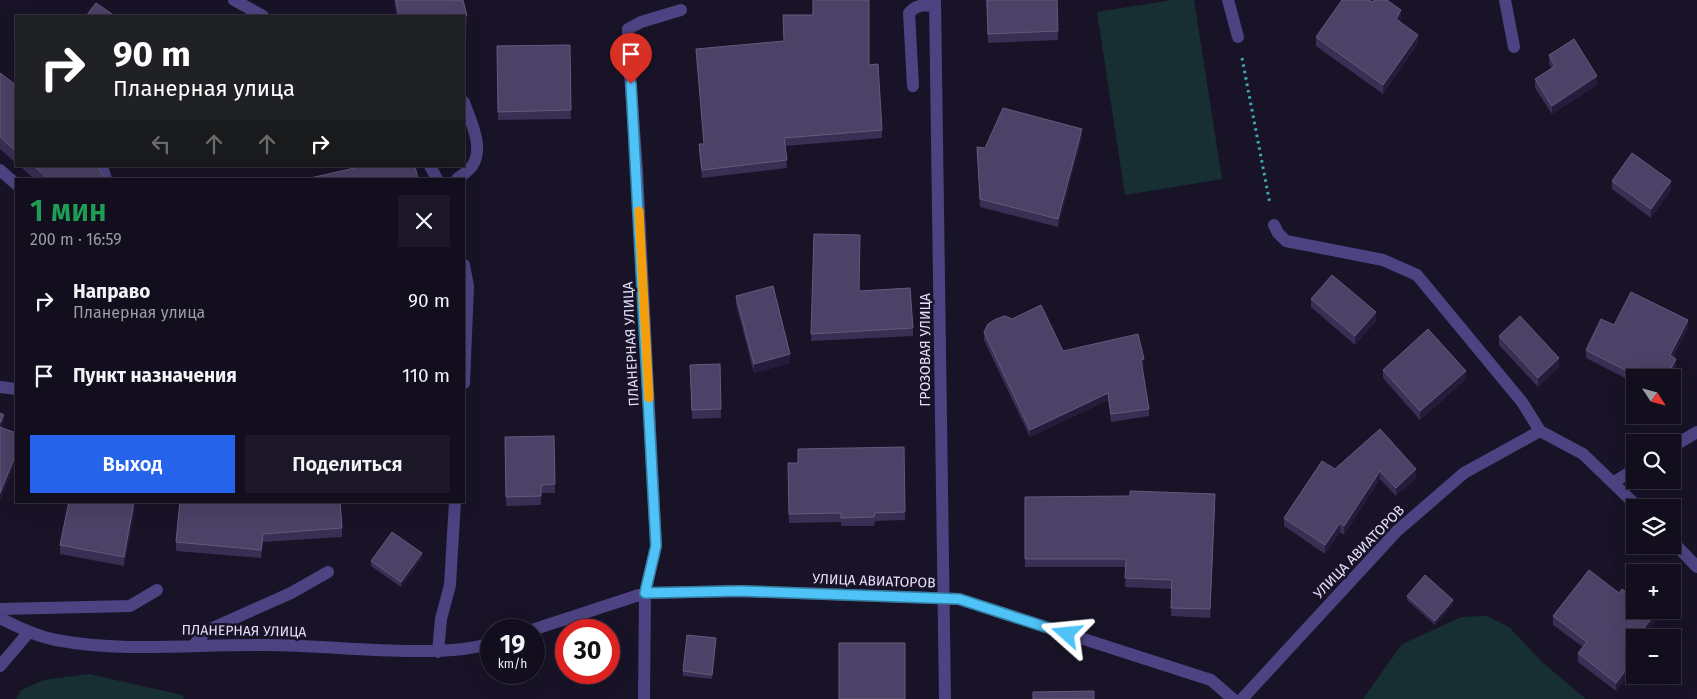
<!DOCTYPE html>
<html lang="ru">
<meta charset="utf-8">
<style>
:root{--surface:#130e1e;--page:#1c1727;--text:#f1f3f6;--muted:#9d9ca4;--line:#322e3c;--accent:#2563eb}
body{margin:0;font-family:"Fira Sans",sans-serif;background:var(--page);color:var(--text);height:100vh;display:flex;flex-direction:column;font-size:19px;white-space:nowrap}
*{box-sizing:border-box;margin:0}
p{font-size:16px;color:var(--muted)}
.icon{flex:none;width:28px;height:28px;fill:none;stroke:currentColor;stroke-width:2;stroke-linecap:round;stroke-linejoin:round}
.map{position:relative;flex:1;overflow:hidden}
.panel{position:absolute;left:15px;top:178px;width:450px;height:325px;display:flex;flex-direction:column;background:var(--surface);border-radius:0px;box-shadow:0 5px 20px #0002,0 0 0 1px var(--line)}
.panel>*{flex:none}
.top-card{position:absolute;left:15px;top:15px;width:450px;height:152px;border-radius:0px;box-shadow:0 5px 20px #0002,0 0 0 1px var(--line);background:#202124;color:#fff;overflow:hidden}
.needle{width:32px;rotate:126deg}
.controls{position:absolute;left:1626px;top:369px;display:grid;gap:10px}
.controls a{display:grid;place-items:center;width:55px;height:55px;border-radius:0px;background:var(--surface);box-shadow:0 5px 20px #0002,0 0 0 1px var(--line);font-size:25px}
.speed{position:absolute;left:480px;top:619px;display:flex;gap:10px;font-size:25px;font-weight:700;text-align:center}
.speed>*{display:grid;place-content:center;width:65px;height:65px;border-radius:50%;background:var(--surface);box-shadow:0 5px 20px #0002,0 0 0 1px var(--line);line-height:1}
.speed small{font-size:12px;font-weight:400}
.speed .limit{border:8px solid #d22;background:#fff;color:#111}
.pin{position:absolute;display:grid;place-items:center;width:42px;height:42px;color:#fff;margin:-51px -21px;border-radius:50% 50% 50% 0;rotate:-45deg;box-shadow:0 0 5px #0007}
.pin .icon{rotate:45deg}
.me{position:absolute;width:55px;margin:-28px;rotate:288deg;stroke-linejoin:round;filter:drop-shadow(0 0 4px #0008)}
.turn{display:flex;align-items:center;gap:18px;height:105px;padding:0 15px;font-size:22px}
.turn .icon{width:65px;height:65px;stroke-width:2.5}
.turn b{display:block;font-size:35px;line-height:42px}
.lanes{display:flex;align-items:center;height:48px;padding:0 15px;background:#0003;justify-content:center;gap:25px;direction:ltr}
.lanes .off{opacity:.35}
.round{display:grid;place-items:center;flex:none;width:52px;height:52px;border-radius:0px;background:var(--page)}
.summary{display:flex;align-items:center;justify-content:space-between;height:85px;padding:0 15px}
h1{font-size:30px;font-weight:600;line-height:38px;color:#1e9e55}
.cta{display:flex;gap:10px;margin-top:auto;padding:10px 15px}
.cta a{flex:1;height:58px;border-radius:0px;background:var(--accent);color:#fff;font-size:20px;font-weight:600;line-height:58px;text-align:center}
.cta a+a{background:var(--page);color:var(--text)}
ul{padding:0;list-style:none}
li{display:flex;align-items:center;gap:15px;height:75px;padding:0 15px}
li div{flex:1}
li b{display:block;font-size:19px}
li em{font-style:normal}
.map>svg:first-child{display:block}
.green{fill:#172f32}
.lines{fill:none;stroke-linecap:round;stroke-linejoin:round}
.path{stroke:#3da9b0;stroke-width:3;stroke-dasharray:2.5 4;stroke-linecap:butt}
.minor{stroke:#4d4382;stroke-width:12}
.wall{fill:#3a2e54}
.shaded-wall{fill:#251b3b}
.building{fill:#4c4166;stroke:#645a7d}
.route-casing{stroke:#337fa1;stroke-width:12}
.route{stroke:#4fc3f7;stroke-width:9}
.slow{stroke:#f59e0b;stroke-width:9}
.labels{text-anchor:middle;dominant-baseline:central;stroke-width:5;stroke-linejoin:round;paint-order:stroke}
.street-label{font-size:14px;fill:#e5defc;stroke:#191328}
</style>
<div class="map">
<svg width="1697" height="699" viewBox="0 0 1697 699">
<rect width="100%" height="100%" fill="#191328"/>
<path class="green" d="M1172,0H1194L1222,179L1125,195L1097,12Z
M1487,616L1509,627L1542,662L1586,699H1363L1402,644L1462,617Z
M89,674L182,695L184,699H16L21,690L44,680Z"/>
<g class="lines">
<path class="path" d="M1242,58L1270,204"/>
<path class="minor" d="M234,0L263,16
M935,0L945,699
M1228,0L1238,37
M1505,0L1514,47
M913,86L909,13C917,4 924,5 935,6
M102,166L106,179
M430,166L437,179
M0,170L16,184
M457,179C462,175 469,171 472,166C485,148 470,120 464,102
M1274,225L1278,233L1286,241L1383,260L1417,275L1522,402L1540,431L1583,454L1639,508
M464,265L468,286L464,383
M0,387L16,389
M1672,447L1697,432
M1614,482L1635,469
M1672,541L1697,567
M0,609L130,606L157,590
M0,618C18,627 36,636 56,640C125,653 196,644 265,645C314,645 363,651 412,651C438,651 467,651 491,643
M532,630L645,593L740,591L959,599L1211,680L1233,699
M194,645L206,631L291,593L328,572
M438,652L441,619L450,585L455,501
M0,666L29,632
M644,699L645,593L656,546L637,171L628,47V29L641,22L681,10
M1242,699L1397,531L1464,473L1540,431"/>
</g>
<path class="wall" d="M394,0H463L467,25L464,16H397Z
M986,0H1057L1058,40L988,43Z
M1401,19L1399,21L1418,43L1383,94L1316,46V37Z
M570,45L571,119L498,120L497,46Z
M696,49L869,65L882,130V138L785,146L787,168L702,178L699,152V144H704Z
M1549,55L1597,85L1552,114L1535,88V79L1552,68L1549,64Z
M0,73L16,85V163L0,149Z
M1082,137L1058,227L980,207L977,147L985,148Z
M20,166H98L105,179H34Z
M1612,181L1671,190L1651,218L1612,189Z
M814,234L859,291L913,328V336L811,341Z
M736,296L790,363L754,373L736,304Z
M1311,299L1376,321L1355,345L1311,307Z
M1614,325L1688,328L1673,357L1676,367L1671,378H1635V383L1586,358V350Z
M984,332L1063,351L1144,367H1142L1149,409V416L1111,422L1108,400L1030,437L984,340Z
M1499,336L1559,367L1538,387L1499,345Z
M720,364L721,418L692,419L690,365Z
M1383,370L1466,379L1420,420L1383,378Z
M1380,429L1416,478L1396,496L1380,479L1344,535L1340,532L1325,554L1284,526V518L1335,469Z
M554,436L555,493H541V505L506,506L505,437Z
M904,447L905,520L875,521L874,526H841V522L789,523L788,463H798Z
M1025,497L1215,503L1210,618L1171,616L1172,589L1125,587L1126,567H1025Z
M180,501L342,528V537L263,542L261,558L176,551V542Z
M135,508L124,566L60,554V545Z
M422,558L401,587L371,566V561Z
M1407,596L1453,604L1435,625L1407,600Z
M1553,616L1655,622L1643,638H1635V667L1616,691L1578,662V653L1583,647L1553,625Z
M716,642L712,679L683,676V671Z"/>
<path class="shaded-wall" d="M1401,10V19L1396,27V19Z
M467,16V25H464V17Z
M1418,35V43L1383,94V85Z
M1597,76V85L1552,114V106Z
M1082,129V137L1058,227V219Z
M1671,181V190L1651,218V209Z
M1376,312V321L1355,345V336Z
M1688,320V328L1670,364V355Z
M790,354V363L754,373V364Z
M1559,358V367L1538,387V378Z
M1144,359V367H1141V360Z
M1676,359V367L1671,378H1666Z
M1466,371V379L1420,420V411Z
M1108,393V400L1030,437V430Z
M4,415V423L0,432V423Z
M16,454V462L0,501V493Z
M1416,469V478L1396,496V488Z
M1380,471V479L1344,535V526Z
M135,501V508L124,566V557Z
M1340,523V532L1325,554V545Z
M422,553V558L401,587V582Z
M1453,600V604L1435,625V621Z
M1655,614V622L1643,638H1636Z
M1635,639V648L1632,644Z
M1635,658V667L1616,691V683Z"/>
<path class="building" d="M396,0H463L467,16H399Z
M813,0H869V65L878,64L882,130L784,138L787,160L702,170L699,144H704L696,49L784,41L783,15H813Z
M987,0H1057L1058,31L988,34Z
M1342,0H1369L1372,2L1374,0H1387L1401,10L1396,19L1418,35L1383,85L1316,37Z
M96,3L115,16H86Z
M1574,39L1597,76L1552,106L1535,79L1555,66L1549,55Z
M570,45L571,110L498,112L497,46Z
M0,73L16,85V151L0,137Z
M1003,108L1082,129L1058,219L980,199L977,147L985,148Z
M1632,153L1671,181L1651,209L1612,181Z
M34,166H98L105,179H48Z
M363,166H415L418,179H306Z
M814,234L860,235L859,291L910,288L913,328L811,334Z
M1332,275L1376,312L1355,336L1311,299Z
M773,286L790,354L754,364L736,296Z
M1631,292L1688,320L1670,355L1676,359L1666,378H1641L1586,350L1601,319L1614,325Z
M1041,305L1063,351L1138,334L1144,359L1141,360L1149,409L1111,414L1108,393L1030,430L984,332L988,324L996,319L1005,316L1012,319Z
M1520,316L1559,358L1538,378L1499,336Z
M1428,329L1466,371L1420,411L1383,370Z
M720,364L721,409L692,410L690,365Z
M0,413L4,415L0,423Z
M0,427L16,433V454L0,493Z
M1380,429L1416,469L1396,488L1380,471L1344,526L1340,523L1325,545L1284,518L1322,461L1335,469Z
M554,436L555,484L541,485V496L506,497L505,437Z
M904,447L905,512L875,513L874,517L841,518V513L789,514L788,463H798V449Z
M1130,491L1215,494L1210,609L1171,608L1172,580L1125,578L1126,559H1025V497L1130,496Z
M69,501H134L124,557L60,545Z
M180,501H340L342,528L263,534L261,550L176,542Z
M392,532L422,553L401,582L371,561Z
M1589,570L1619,593L1622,589L1635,599V610H1650L1655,614L1636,638H1635V639L1632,644L1635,646V658L1616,683L1578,653L1587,642L1553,616Z
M1425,575L1453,600L1435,621L1407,596Z
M687,635L716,638L712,675L683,671Z
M839,643H905V699H839Z
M1094,691V699H1033V692Z"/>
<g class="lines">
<defs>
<path id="route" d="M631,84L656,546L645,593L740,591L959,599L1067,634"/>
</defs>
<use href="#route" class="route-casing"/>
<use href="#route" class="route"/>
<path class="slow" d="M639,211L649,398"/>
</g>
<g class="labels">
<g class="street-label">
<text transform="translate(631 344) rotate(-93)">ПЛАНЕРНАЯ УЛИЦА</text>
<text transform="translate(925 350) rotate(-90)">ГРОЗОВАЯ УЛИЦА</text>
<text transform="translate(1359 552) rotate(-46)">УЛИЦА АВИАТОРОВ</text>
<text transform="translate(874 581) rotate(2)">УЛИЦА АВИАТОРОВ</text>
<text transform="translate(244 631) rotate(1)">ПЛАНЕРНАЯ УЛИЦА</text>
</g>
</g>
</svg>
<div class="controls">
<a><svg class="needle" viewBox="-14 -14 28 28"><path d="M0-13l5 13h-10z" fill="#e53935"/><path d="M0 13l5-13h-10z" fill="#9d9ca4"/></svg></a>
<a><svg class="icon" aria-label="search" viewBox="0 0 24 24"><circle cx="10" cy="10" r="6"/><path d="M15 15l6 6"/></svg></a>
<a><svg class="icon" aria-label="layers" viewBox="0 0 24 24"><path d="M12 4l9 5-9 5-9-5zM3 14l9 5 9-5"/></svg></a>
<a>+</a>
<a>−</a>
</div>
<div class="speed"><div>19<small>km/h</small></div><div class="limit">30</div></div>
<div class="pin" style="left:631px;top:84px;background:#d93025"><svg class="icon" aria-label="arrive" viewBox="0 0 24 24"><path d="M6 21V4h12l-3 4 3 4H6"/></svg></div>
<svg class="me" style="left:1067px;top:634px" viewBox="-20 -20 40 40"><path d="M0-17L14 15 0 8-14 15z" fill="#4fc3f7" stroke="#fff" stroke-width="4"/></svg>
<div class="top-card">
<div class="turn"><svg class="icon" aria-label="right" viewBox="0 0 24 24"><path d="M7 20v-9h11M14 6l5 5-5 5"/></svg><div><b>90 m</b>Планерная улица</div></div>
<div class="lanes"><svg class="icon off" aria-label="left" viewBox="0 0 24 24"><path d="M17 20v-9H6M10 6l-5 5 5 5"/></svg><svg class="icon off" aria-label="ahead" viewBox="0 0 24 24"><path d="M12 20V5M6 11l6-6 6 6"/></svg><svg class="icon off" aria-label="ahead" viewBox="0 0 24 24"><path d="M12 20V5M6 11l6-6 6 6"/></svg><svg class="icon" aria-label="right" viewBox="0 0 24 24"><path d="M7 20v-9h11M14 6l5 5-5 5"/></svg></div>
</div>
<section class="panel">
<div class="summary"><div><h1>1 мин</h1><p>200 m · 16:59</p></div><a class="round"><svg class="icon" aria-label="close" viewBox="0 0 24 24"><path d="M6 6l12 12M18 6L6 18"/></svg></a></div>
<ul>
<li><svg class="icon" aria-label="right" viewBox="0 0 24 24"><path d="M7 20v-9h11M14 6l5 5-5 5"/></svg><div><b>Направо</b><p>Планерная улица</p></div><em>90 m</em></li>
<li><svg class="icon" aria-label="arrive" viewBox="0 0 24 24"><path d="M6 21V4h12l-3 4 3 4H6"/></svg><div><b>Пункт назначения</b></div><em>110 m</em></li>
</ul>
<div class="cta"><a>Выход</a><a>Поделиться</a></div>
</section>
</div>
